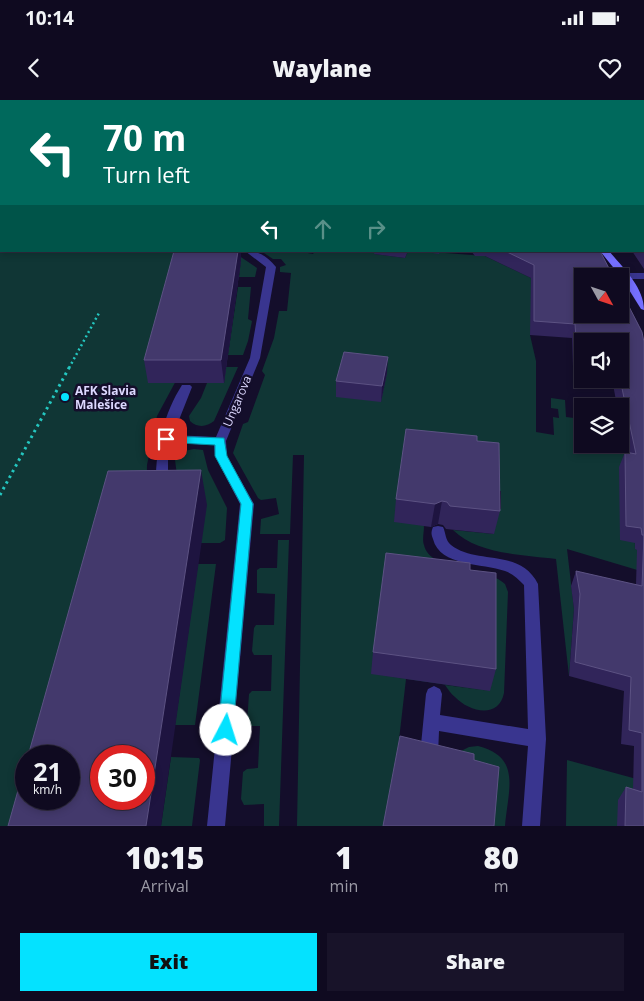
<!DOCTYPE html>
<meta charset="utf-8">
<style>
:root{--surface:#0f0a20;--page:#181329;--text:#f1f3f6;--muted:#9b9aa5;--line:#2f2b3e;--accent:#04e2ff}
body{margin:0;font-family:"Open Sans",sans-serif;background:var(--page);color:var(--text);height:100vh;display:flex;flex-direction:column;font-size:19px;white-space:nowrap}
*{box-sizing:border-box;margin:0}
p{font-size:16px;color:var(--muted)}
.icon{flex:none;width:28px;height:28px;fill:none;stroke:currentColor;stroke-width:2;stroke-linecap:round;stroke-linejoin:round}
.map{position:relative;height:726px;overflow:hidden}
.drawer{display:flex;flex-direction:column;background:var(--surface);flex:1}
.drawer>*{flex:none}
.guide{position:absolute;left:0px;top:0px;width:645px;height:152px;box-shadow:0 2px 8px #0003,0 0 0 1px var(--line);background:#00695c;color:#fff;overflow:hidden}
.needle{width:32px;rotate:130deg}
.controls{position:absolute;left:574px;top:168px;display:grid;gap:10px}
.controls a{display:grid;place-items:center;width:55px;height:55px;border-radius:0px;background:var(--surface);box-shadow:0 2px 8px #0003,0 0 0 1px var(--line);font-size:25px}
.speed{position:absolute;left:15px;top:645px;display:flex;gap:10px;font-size:25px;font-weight:700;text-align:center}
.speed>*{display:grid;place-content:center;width:65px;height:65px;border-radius:50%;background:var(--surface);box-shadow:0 2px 8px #0003,0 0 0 1px var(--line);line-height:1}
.speed small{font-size:12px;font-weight:400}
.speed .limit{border:8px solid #d22;background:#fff;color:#111}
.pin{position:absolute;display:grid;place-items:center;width:42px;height:42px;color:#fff;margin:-21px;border-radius:10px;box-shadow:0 2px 8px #0006}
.me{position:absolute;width:55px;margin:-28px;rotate:5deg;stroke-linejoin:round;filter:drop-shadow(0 0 4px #0008)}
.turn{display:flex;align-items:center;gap:18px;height:105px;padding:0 20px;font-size:22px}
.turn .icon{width:65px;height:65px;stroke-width:2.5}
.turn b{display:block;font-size:35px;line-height:42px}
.lanes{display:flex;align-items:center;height:48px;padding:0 20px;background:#0003;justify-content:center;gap:25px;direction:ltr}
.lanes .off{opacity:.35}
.eta{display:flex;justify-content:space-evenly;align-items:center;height:85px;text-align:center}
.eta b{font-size:30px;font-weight:800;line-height:35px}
.button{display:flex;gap:10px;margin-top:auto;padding:10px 20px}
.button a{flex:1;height:58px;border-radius:0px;background:var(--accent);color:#111;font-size:20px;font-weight:800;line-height:58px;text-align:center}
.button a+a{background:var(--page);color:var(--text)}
.status{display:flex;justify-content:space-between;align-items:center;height:35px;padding:0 25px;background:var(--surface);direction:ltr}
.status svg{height:14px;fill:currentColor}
header{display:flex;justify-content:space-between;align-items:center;height:65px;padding:0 20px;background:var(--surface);font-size:22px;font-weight:800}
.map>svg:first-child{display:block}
.green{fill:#103635}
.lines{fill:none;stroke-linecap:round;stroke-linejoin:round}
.path-far1{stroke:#24c7c0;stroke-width:2.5;stroke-dasharray:2 3;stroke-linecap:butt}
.path{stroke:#24c7c0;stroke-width:3;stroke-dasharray:2.5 4;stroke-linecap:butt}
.service{fill:#39358f;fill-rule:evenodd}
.minor{fill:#39358f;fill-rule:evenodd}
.secondary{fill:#756fff;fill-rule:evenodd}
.wall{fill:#31255a}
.shaded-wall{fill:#1e1440}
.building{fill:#43396c;stroke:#5c5283;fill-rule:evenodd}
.route{fill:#04e2ff;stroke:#0393a6}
.poi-dot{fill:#04e2ff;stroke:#140e2b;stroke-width:2}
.labels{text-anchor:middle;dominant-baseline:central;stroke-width:5;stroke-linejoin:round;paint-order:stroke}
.poi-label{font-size:12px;font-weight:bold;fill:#ddd8ff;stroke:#140e2b;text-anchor:start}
.street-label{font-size:12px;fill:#ddd8ff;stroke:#140e2b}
</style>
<div class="status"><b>10:14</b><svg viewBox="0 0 49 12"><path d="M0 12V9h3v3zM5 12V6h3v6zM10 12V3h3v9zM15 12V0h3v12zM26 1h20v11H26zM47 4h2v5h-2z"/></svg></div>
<header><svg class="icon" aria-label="back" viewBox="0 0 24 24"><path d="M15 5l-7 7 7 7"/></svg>Waylane<svg class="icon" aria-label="heart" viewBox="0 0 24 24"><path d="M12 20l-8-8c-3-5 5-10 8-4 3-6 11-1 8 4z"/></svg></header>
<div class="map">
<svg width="644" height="726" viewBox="0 0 644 726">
<rect width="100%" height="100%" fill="#140e2b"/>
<path class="green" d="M0,136L1,151H232L257,168L255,177H239L241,160L157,316L147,365L146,405L53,656H26V699L35,726H0Z
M261,151H297L313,154L315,151H376L375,154L405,158L408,151H419L485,156L531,178L542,166L530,235L536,261V332L554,335L553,317L559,318L558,309L551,308V298L565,300L566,317L582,319V344H620V319L632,321L635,449L644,451V472L567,449L574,509L569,576L556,459C523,455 477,454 453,430L494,434V408L501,409V391L494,390L424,426C424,432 422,440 424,445C430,472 485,465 505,484L508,492L504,593C499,619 469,612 455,597C451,594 448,589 445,585L490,591L372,574L406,579L397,657L384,726H297L304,355H293L290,434H260L261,419L279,414L276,398L261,400L258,398L233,353L243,324L248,322L265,275L262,271L274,238L279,211H287L291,173L280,172V167L286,165L281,159H273Z
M238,187H251L248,219L252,221L248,241L243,255H228Z
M226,267H238L214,321C207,327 197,328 190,321L189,316L201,298L207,283H224Z
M194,349L203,350L208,370L227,408L225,440L220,443H201L179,391L175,360L184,351Z
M278,440H289L279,726H264V704L244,705L241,699L243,672L247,669L258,668L260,626H250L247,623L249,594L252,591H271L272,555H254L252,551L254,528L256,525H274L275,494L257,493V470L260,468H277Z
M198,464H216L195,625H175Z
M478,646C522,657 508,690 505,726H489L461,651L469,647Z
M171,657L199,658L200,660L192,726H161Z
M567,660L644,681L617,726H566Z"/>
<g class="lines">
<path class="path-far1" d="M69,268L99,213"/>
<path class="path" d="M0,395L70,266"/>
<path class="service" d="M438,426L443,427C446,433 445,440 451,445C476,465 520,448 538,484L546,639L540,726H522L528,646L439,631L438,655L435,661L429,663L423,661L420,655L426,594L428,589L434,586L440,589L442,594L440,615L528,629L524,485C518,479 513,474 505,471C483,463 440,467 433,439C431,434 431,432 433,427Z"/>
<path class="minor" d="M0,64H1V68H0Z
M245,151C259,151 267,156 276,167L260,258L226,341L227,356L254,404L225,726H207L240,404L215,356L214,345L171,343L168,360V387L167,390H157L156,387C155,351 163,315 182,285H190L192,287L173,335L216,337L250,258L266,167Z
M644,173V179H625L620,176L625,173Z"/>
<path class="secondary" d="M600,151H609C623,168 644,187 644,210L641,209L621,177Z"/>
</g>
<path class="wall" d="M406,0H644V61V1H406Z
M1,100V136H0V101Z
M644,116V169L632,151H644Z
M375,151H408L405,158L374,154Z
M419,151H440L439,154Z
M471,151H600L644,242V726H617L618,700L626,687L633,690L634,646L621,644L624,591L569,576L574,509L571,486L576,471L636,485L637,450L635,449V443L620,440L619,367L625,352L627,353L620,319V306H617L612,279H620V241H582V269L573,267L572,238L530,235L531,178L485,156H475Z
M241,160L224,283H148L144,260Z
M387,273L381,302L336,297V281Z
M477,341L500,411L494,434L446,429L443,425L438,424L431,427L394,422L396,399Z
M470,470L496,569L490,591L371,574L373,552Z"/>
<path class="shaded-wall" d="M0,0H9V1H1V18L0,19Z
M238,151H241V160L224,283L221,260Z
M388,257L387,273L381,302L382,286Z
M201,370L207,405L161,726H146Z
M442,401L438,424L431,427L435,404Z"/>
<path class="building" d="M64,0H246V1H63Z
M406,0H454V1H406Z
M500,0H644V48V1H514Z
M1,100V116H0V101Z
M174,151H238L221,260H144Z
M505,151H600L613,176H582V214H620V189L642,232L644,242V726H625L626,687L642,692V633L629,630L631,577L575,562L580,494L576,471L642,486L644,435H642L641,428L626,426L625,352L636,354L620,279V241H582V254L577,253L575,224L534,221V165Z
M344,252L388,257L382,286L336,281Z
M406,329L477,336V341L499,343L500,411L450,406L447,402L442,401L435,404L396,399Z
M201,370L146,726H8L26,662V699H69V656H28L108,371ZM101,656H144V699H101Z
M386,453L470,463V470L496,473V569L373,552Z
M400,636L474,654V660L499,667L494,726H383Z"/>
<path class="route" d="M166,336L224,338L227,356L253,404L233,630L231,635L226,637L220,635L218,630L241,404L215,356V345L162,342L161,339Z"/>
<circle class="poi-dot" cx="65" cy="297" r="5"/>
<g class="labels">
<g class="poi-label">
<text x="75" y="290">AFK Slavia<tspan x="75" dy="14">Malešice</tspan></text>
</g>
<g class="street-label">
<text transform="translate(237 301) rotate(-67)">Ungarova</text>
</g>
</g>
</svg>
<div class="controls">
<a><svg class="needle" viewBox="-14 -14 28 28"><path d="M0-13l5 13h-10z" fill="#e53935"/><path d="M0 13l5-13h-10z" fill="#9b9aa5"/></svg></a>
<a><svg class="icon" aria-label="sound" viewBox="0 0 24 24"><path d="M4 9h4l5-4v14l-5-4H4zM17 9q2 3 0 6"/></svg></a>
<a><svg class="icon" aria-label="layers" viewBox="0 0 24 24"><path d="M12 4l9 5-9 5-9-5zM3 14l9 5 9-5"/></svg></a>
</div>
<div class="speed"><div>21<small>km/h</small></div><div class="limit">30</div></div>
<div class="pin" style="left:166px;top:339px;background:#d93025"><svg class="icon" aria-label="arrive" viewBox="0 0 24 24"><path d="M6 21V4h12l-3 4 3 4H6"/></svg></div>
<svg class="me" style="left:226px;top:630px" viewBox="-20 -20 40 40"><circle r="19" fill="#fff"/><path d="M0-13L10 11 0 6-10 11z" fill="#04e2ff"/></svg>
<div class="guide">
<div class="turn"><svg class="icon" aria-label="left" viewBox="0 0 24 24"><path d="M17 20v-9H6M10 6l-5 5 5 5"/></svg><div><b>70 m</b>Turn left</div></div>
<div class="lanes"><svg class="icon" aria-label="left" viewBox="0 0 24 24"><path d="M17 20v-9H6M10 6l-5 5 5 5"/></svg><svg class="icon off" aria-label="ahead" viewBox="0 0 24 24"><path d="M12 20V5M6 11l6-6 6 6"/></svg><svg class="icon off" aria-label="right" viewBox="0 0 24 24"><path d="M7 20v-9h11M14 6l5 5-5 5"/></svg></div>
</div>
</div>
<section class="drawer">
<div class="eta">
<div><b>10:15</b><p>Arrival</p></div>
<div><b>1</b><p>min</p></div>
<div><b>80</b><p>m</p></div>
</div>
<div class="button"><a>Exit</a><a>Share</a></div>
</section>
